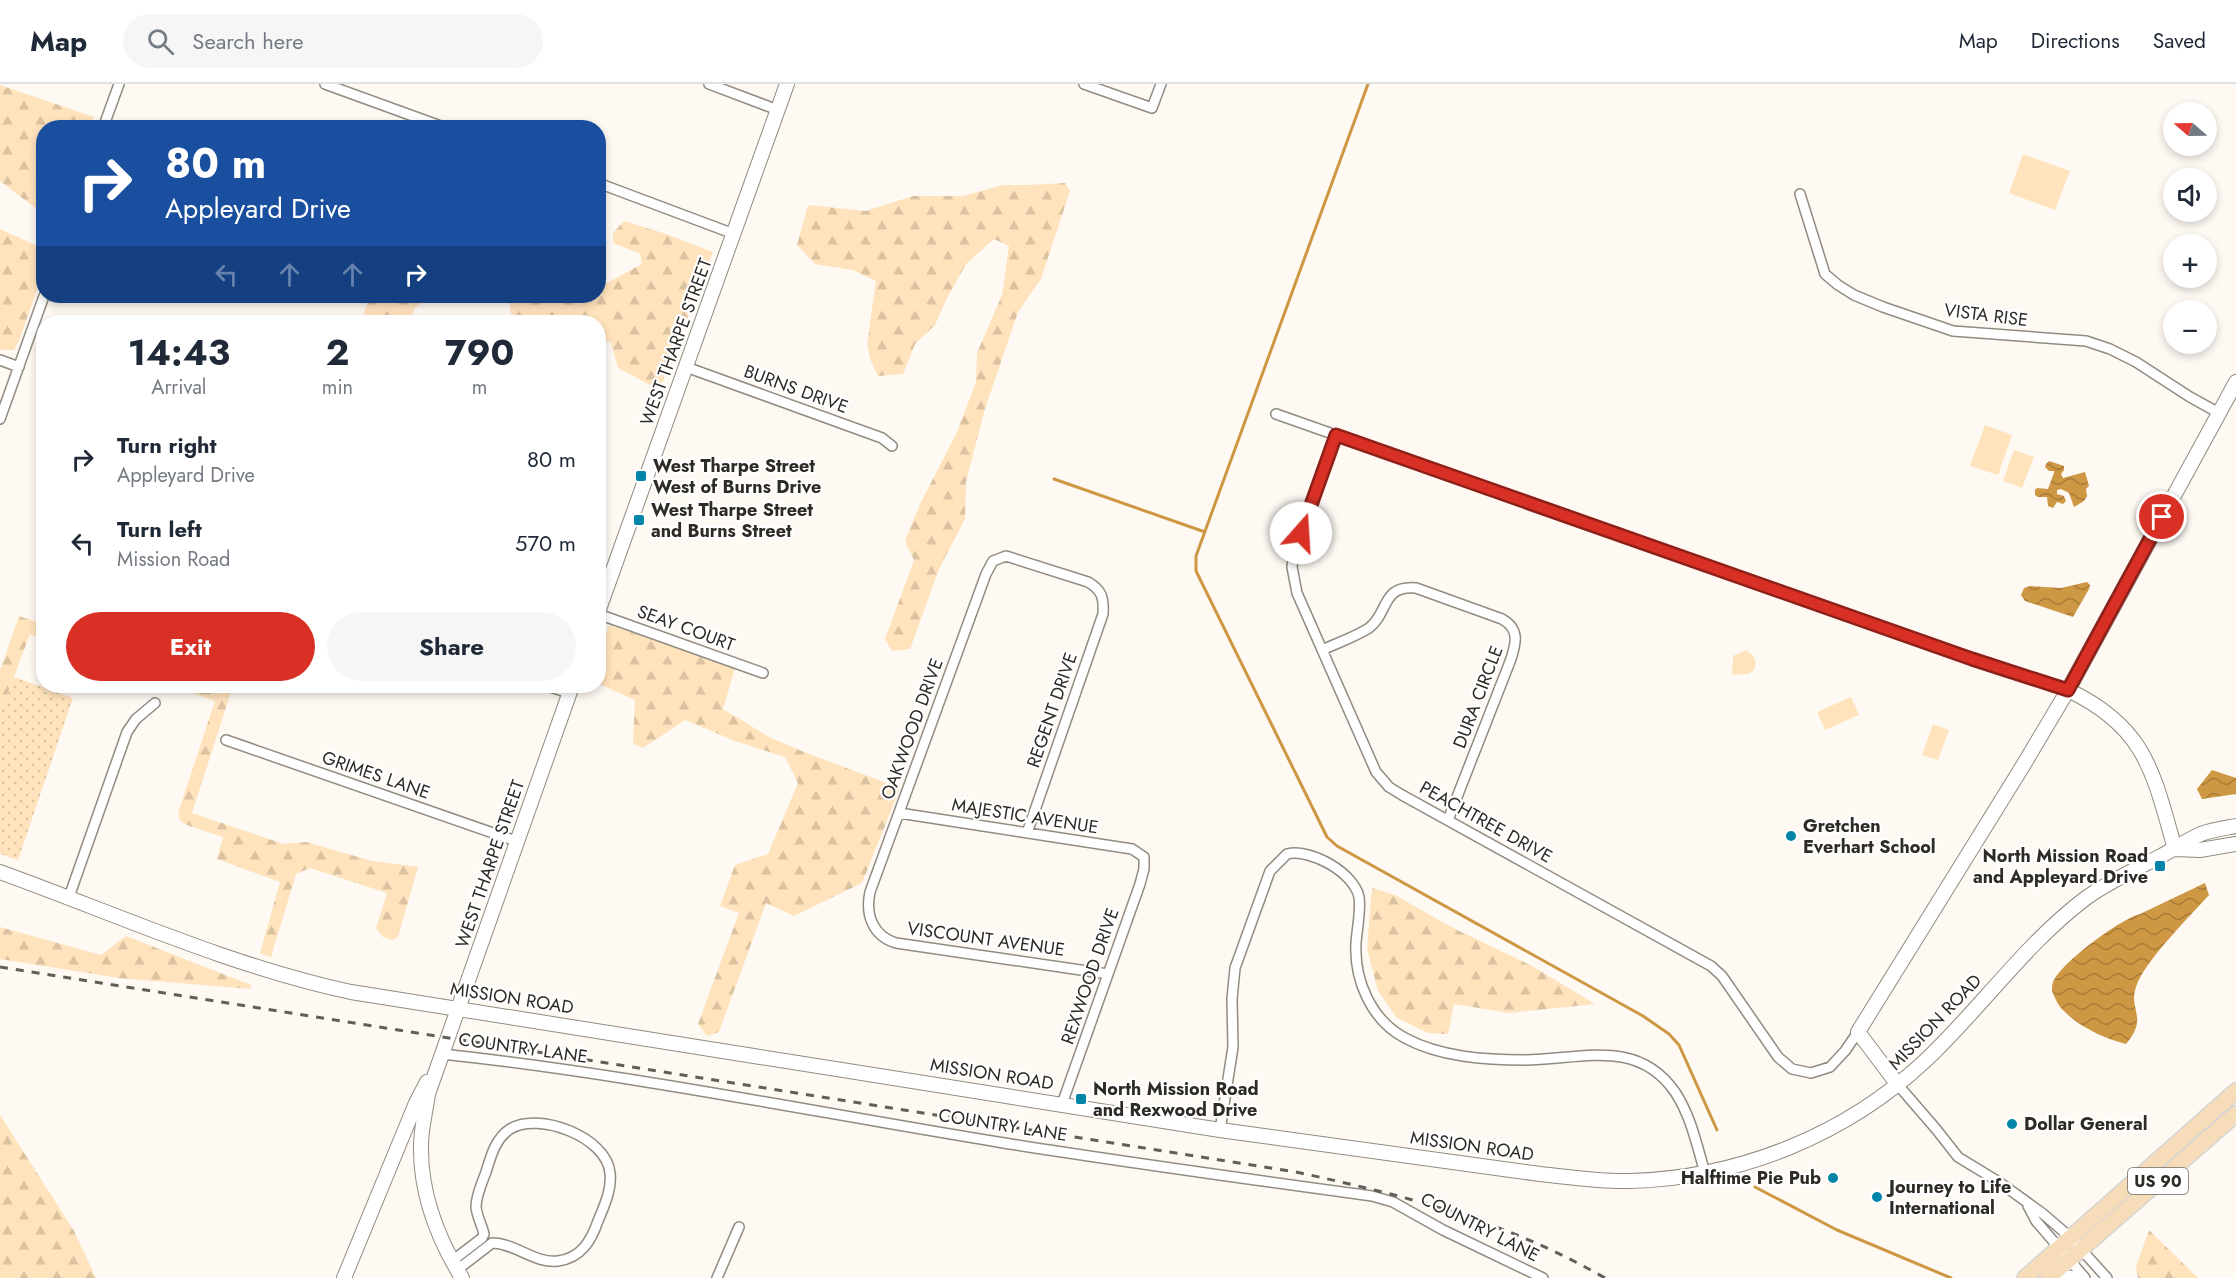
<!DOCTYPE html>
<meta charset="utf-8">
<style>
:root{--surface:#fff;--page:#f6f6f7;--text:#1f2937;--muted:#747a83;--line:#e0e1e3;--accent:#d93025}
body{margin:0;font-family:Jost,sans-serif;background:var(--page);color:var(--text);height:100vh;display:flex;flex-direction:column;font-size:22px;white-space:nowrap}
*{box-sizing:border-box;margin:0}
p{font-size:20px;color:var(--muted)}
.icon{flex:none;width:33px;height:33px;fill:none;stroke:currentColor;stroke-width:2;stroke-linecap:round;stroke-linejoin:round}
.map{position:relative;flex:1;overflow:hidden}
.panel{position:absolute;left:36px;top:231px;width:570px;height:378px;display:flex;flex-direction:column;background:var(--surface);border-radius:24px;box-shadow:0 3px 9px #0003}
.panel>*{flex:none}
.top-card{position:absolute;left:36px;top:36px;width:570px;height:183px;border-radius:24px;box-shadow:0 3px 9px #0003;background:#1a4fa0;color:#fff;overflow:hidden}
.needle{width:39px;rotate:290deg}
.fabs{position:absolute;left:2163px;top:18px;display:grid;gap:12px}
.fabs a{display:grid;place-items:center;width:54px;height:54px;border-radius:50%;background:var(--surface);box-shadow:0 3px 9px #0003;font-size:30px}
.pin{position:absolute;display:grid;place-items:center;width:51px;height:51px;color:#fff;margin:-26px;border:3px solid #fff;border-radius:50%;box-shadow:0 2px 6px #0007}
.me{position:absolute;width:66px;margin:-33px;rotate:19deg;stroke-linejoin:round;filter:drop-shadow(0 0 4px #0008)}
.turn{display:flex;align-items:center;gap:21px;height:126px;padding:0 30px;font-size:27px}
.turn .icon{width:78px;height:78px;stroke-width:2.5}
.turn b{display:block;font-size:42px;line-height:51px}
.lanes{display:flex;align-items:center;height:57px;padding:0 30px;background:#0003;justify-content:center;gap:30px;direction:ltr}
.lanes .off{opacity:.35}
.eta{display:flex;justify-content:space-evenly;align-items:center;height:102px;text-align:center}
.eta b{font-size:36px;font-weight:700;line-height:42px}
.primary-button{display:flex;gap:12px;margin-top:auto;padding:12px 30px}
.primary-button a{flex:1;height:69px;border-radius:36px;background:var(--accent);color:#fff;font-size:24px;font-weight:700;line-height:69px;text-align:center}
.primary-button a+a{background:var(--page);color:var(--text)}
ul{padding:0;list-style:none}
li{display:flex;align-items:center;gap:18px;height:84px;padding:0 30px}
li div{flex:1}
li b{display:block;font-size:22px}
li em{font-style:normal}
header{display:flex;align-items:center;gap:36px;box-sizing:border-box;height:84px;padding:0 30px;background:var(--surface);border-bottom:2px solid var(--line)}
header strong{font-size:28px}
nav{display:flex;gap:33px;margin-inline-start:auto;font-size:21px}
.search{width:420px;height:54px;background:var(--page);display:flex;align-items:center;gap:15px;box-sizing:border-box;padding:0 21px;border-radius:33px;color:var(--muted);font-size:22px}
.map>svg:first-child{display:block}
.grass{fill:url(#grass-dots)}
.forest{fill:url(#forest-firs)}
.green{fill:#ffe3bd}
.water{fill:url(#water-waves)}
.lines{fill:none;stroke-linecap:round;stroke-linejoin:round}
.stream{stroke:#ce9743;stroke-width:3}
.street-casing{stroke:#918b81;stroke-width:12}
.secondary-casing{stroke:#918b81;stroke-width:16}
.primary-casing{stroke:#d5d5d4;stroke-width:18}
.street{stroke:#fff;stroke-width:9}
.secondary{stroke:#fff;stroke-width:14}
.primary{stroke:#f6dcb8;stroke-width:15}
.rail{stroke:#625f5a;stroke-width:3;stroke-dasharray:8 8;stroke-linecap:butt}
.route-casing{stroke:#8d1f18;stroke-width:15}
.route{stroke:#d93025;stroke-width:10}
.poi-dot{fill:#0084a7;stroke:#fff;stroke-width:2}
.labels{text-anchor:middle;dominant-baseline:central;stroke-width:4.5;stroke-linejoin:round;paint-order:stroke}
.shield{fill:#fff;stroke:#6d6b68;stroke-width:1.5}
.shield-label{font-size:16px;font-weight:bold;fill:#2e2b27}
.street-label{font-size:18px;fill:#2e2b27;stroke:#fff}
.poi-label{font-size:18px;font-weight:bold;fill:#2e2b27;stroke:#fff;text-anchor:start}
</style>
<header>
<strong>Map</strong>
<div class="search"><svg class="icon" aria-label="search" viewBox="0 0 24 24"><circle cx="10" cy="10" r="6"/><path d="M15 15l6 6"/></svg>Search here</div>
<nav><a>Map</a><a>Directions</a><a>Saved</a></nav>
</header>
<div class="map">
<svg width="2236" height="1194" viewBox="0 0 2236 1194">
<defs>
<pattern id="grass-dots" width="8" height="8" patternUnits="userSpaceOnUse" patternTransform="scale(1.5)"><rect width="8" height="8" fill="#ffe3bd"/><path d="M2 2h.1M6 6h.1" fill="none" stroke="#dbc3a2" stroke-width="1.8" stroke-linecap="round"/></pattern>
<pattern id="forest-firs" width="22" height="20" patternUnits="userSpaceOnUse" patternTransform="scale(1.5)"><rect width="22" height="20" fill="#ffe3bd"/><path d="M5 1l3.5 6h-7zM16 11l3.5 6h-7z" fill="#dbc3a2"/></pattern>
<pattern id="water-waves" width="16" height="10" patternUnits="userSpaceOnUse" patternTransform="scale(1.5)"><rect width="16" height="10" fill="#ce9743"/><path d="M0 5q4-4 8 0t8 0" fill="none" stroke="#a87b38"/></pattern>
</defs>
<rect width="100%" height="100%" fill="#fef9f3"/>
<path class="grass" d="M14,593L73,614L18,776L0,770V630Z"/>
<path class="forest" d="M0,1L94,33L91,43L44,44L43,130L0,97Z
M1065,99L1070,107L1041,195L1018,228L984,328L966,398L965,435L939,485L910,565L892,567L885,555L914,476L905,457L920,420L957,348L976,298L977,269L1002,211L1009,162L994,155L966,180L946,216L935,241L915,260L903,290L878,292L870,275L867,260L876,197L853,186L815,180L797,161L808,121L866,127L913,112H963L1003,101H1029Z
M624,137L663,149L713,168L662,300L650,301L618,284L611,259L599,255L598,238H530L511,230L508,212H598L599,203L642,180L640,170L613,159V149Z
M0,145L35,161H43V189L19,257L14,266H0Z
M370,212H432L415,224L409,238H361Z
M19,532L43,540V555L30,550L0,630V586Z
M609,541L735,584L723,625L771,654L809,670L900,704L862,799L794,832L766,819L719,948L707,952L698,940L739,829L720,822L735,781L768,770L798,699L785,673L735,657L685,636L643,664L633,659L635,616L599,600V575Z
M173,602H221L232,605L192,729L284,760L306,758L372,777L418,783L398,853L392,856L383,853L376,844L387,809L310,784L296,790L271,873L260,869L280,798L217,775L223,753L189,742L180,737L178,729L215,617Z
M1372,804L1395,811L1451,843L1532,882L1595,920L1509,929L1454,920L1448,950L1428,949L1397,934L1378,907L1367,864Z
M0,843L101,871L126,852L251,901V905L118,894L0,875Z
M0,1031L74,1147L96,1194H0Z
M2149,1146L2198,1194H2138L2136,1183Z"/>
<path class="green" d="M2023,70L2070,87L2055,126L2009,109Z
M1985,341L2012,351L1998,391L1970,382Z
M2014,366L2034,373L2022,404L2003,397Z
M1746,566C1754,571 1758,577 1754,586L1748,590L1732,591L1733,572Z
M1851,613L1859,631L1825,646L1817,628Z
M1933,640L1949,646L1938,676L1922,671Z"/>
<path class="water" d="M2049,377L2064,382V386L2061,390L2063,394L2085,388L2089,402L2086,405L2087,412L2084,417L2074,423L2069,409L2061,405L2057,406V410L2064,412L2066,417L2063,420L2057,418L2053,424L2048,422L2047,413H2038L2035,411V406L2037,404L2048,405L2054,389V387H2049L2045,383L2046,380Z
M2087,498L2090,501L2089,505L2073,533L2025,517L2021,511L2024,504L2030,502L2061,504Z
M2212,686L2236,694V710L2202,715L2197,705Z
M2205,799L2209,811C2191,831 2143,879 2136,903C2128,926 2149,933 2126,960C2106,955 2079,943 2064,927C2058,922 2055,914 2052,907C2052,904 2052,901 2053,898C2062,878 2119,836 2140,830Z"/>
<g class="lines">
<path class="stream" d="M1368,0L1196,472V487L1327,753L1337,762L1643,932L1669,950L1679,961L1717,1046
M1054,395L1205,448
M1755,1103L1837,1146L1951,1194"/>
<defs>
<path id="street" d="M325,0L446,44
M709,0L778,26
M1084,0L1152,24L1161,0
M103,44L119,0
M598,99L734,150
M1800,110L1825,190L1838,201L1854,211L1883,223L1953,247L2086,257L2110,265L2136,278L2190,313L2219,329
M0,276L19,283
M686,283L882,354L892,362
M1276,330L1994,583L2068,606
M0,335L44,212
M1336,351L1294,468L1292,483L1297,509L1376,688L1389,703L1402,711L1711,882L1722,892L1778,973L1792,985L1811,989L1830,983L1845,967L1858,948
M598,530L763,589
M1322,566C1337,559 1355,553 1369,544C1389,529 1381,501 1416,504L1502,535C1520,545 1516,559 1511,575L1448,736
M547,602L569,609
M226,656L516,757
M899,729L1132,765L1144,773V785L1140,800L1062,1020
M1027,749L1103,530C1104,514 1102,506 1088,498L1006,472L993,477L986,490L870,808C865,831 873,852 896,859L1108,890
M69,813L127,648L136,635L155,619
M442,970C629,990 813,1028 998,1058C1122,1078 1247,1095 1372,1112L1393,1118L1443,1146L1543,1194
M1898,1001L1936,1045L1958,1073L1999,1098L2042,1129L2070,1153L2107,1194
M1220,1046L1233,963L1232,915L1235,884L1270,787L1287,770C1311,764 1354,789 1359,813C1361,828 1357,844 1356,859C1354,896 1371,936 1405,954C1440,973 1485,976 1525,976C1579,976 1637,953 1675,1008C1691,1032 1697,1062 1705,1089
M2028,1122L2036,1137L2085,1194
M452,1177L482,1154L484,1150C482,1141 477,1133 476,1123C476,1111 482,1099 486,1088C491,1072 495,1055 510,1045C538,1027 607,1053 610,1089C612,1106 604,1122 598,1137C591,1157 581,1174 558,1177C535,1180 515,1159 492,1159L457,1186
M717,1194L739,1143"/>
<path id="secondary" d="M598,528L787,0
M2068,606C2146,643 2153,688 2175,765
M2175,765L2200,766L2236,760
M0,788C116,830 230,882 351,908L1220,1046L1540,1090C1570,1093 1600,1098 1630,1097C1740,1094 1846,1051 1926,976C1981,924 2025,860 2086,814C2108,798 2136,785 2161,772C2174,765 2187,756 2201,750C2211,746 2225,744 2236,742
M1898,1001L1858,948L2024,680L2068,606L2236,298
M344,1194L416,1019L427,998
M462,1194C438,1155 420,1108 421,1061C421,1044 426,1026 428,1010L572,602
M2059,1194H2076"/>
<path id="primary" d="M2025,1194L2236,1007
M2048,1194L2236,1030"/>
</defs>
<use href="#street" class="street-casing"/>
<use href="#secondary" class="secondary-casing"/>
<use href="#primary" class="primary-casing"/>
<use href="#street" class="street"/>
<use href="#secondary" class="secondary"/>
<use href="#primary" class="primary"/>
<path class="rail" d="M0,883L1296,1088C1407,1112 1506,1137 1605,1194"/>
</g>
<g class="lines">
<defs>
<path id="route" d="M1301,449L1336,351L1972,575L2068,606L2162,433"/>
</defs>
<use href="#route" class="route-casing"/>
<use href="#route" class="route"/>
</g>
<g class="poi-dot">
<rect x="635" y="386" width="12" height="12" rx="3"/>
<rect x="633" y="430" width="12" height="12" rx="3"/>
<circle cx="1791" cy="752" r="6"/>
<rect x="2154" y="776" width="12" height="12" rx="3"/>
<rect x="1075" y="1009" width="12" height="12" rx="3"/>
<circle cx="2012" cy="1040" r="6"/>
<circle cx="1833" cy="1094" r="6"/>
<circle cx="1877" cy="1113" r="6"/>
</g>
<g class="labels">
<rect class="shield" x="2128" y="1084" width="60" height="26" rx="4.5"/>
<g class="shield-label">
<text x="2158" y="1097">US 90</text>
</g>
<g class="street-label">
<text transform="translate(1986 231) rotate(7)">VISTA RISE</text>
<text transform="translate(676 258) rotate(-70)">WEST THARPE STREET</text>
<text transform="translate(796 305) rotate(20)">BURNS DRIVE</text>
<text transform="translate(686 544) rotate(20)">SEAY COURT</text>
<text transform="translate(1478 613) rotate(-69)">DURA CIRCLE</text>
<text transform="translate(1052 626) rotate(-71)">REGENT DRIVE</text>
<text transform="translate(912 645) rotate(-70)">OAKWOOD DRIVE</text>
<text transform="translate(376 691) rotate(19)">GRIMES LANE</text>
<text transform="translate(1025 732) rotate(9)">MAJESTIC AVENUE</text>
<text transform="translate(1486 738) rotate(29)">PEACHTREE DRIVE</text>
<text transform="translate(490 780) rotate(-71)">WEST THARPE STREET</text>
<text transform="translate(986 855) rotate(8)">VISCOUNT AVENUE</text>
<text transform="translate(1090 892) rotate(-71)">REXWOOD DRIVE</text>
<text transform="translate(512 914) rotate(9)">MISSION ROAD</text>
<text transform="translate(1935 938) rotate(-46)">MISSION ROAD</text>
<text transform="translate(523 964) rotate(8)">COUNTRY LANE</text>
<text transform="translate(992 990) rotate(9)">MISSION ROAD</text>
<text transform="translate(1003 1041) rotate(9)">COUNTRY LANE</text>
<text transform="translate(1472 1062) rotate(8)">MISSION ROAD</text>
<text transform="translate(1480 1143) rotate(27)">COUNTRY LANE</text>
</g>
<g class="poi-label">
<text x="653" y="382">West Tharpe Street<tspan x="653" dy="21">West of Burns Drive</tspan></text>
<text x="651" y="426">West Tharpe Street<tspan x="651" dy="21">and Burns Street</tspan></text>
<text x="1803" y="742">Gretchen<tspan x="1803" dy="21">Everhart School</tspan></text>
<text x="2148" y="772" text-anchor="end">North Mission Road<tspan x="2148" dy="21">and Appleyard Drive</tspan></text>
<text x="1093" y="1005">North Mission Road<tspan x="1093" dy="21">and Rexwood Drive</tspan></text>
<text x="2024" y="1040">Dollar General</text>
<text x="1821" y="1094" text-anchor="end">Halftime Pie Pub</text>
<text x="1889" y="1103">Journey to Life<tspan x="1889" dy="21">International</tspan></text>
</g>
</g>
</svg>
<div class="fabs">
<a><svg class="needle" viewBox="-14 -14 28 28"><path d="M0-13l5 13h-10z" fill="#e53935"/><path d="M0 13l5-13h-10z" fill="#747a83"/></svg></a>
<a><svg class="icon" aria-label="sound" viewBox="0 0 24 24"><path d="M4 9h4l5-4v14l-5-4H4zM17 9q2 3 0 6"/></svg></a>
<a>+</a>
<a>−</a>
</div>
<div class="pin" style="left:2162px;top:433px;background:#d93025"><svg class="icon" aria-label="arrive" viewBox="0 0 24 24"><path d="M6 21V4h12l-3 4 3 4H6"/></svg></div>
<svg class="me" style="left:1301px;top:449px" viewBox="-20 -20 40 40"><circle r="19" fill="#fff"/><path d="M0-13L10 11 0 6-10 11z" fill="#d93025"/></svg>
<div class="top-card">
<div class="turn"><svg class="icon" aria-label="right" viewBox="0 0 24 24"><path d="M7 20v-9h11M14 6l5 5-5 5"/></svg><div><b>80 m</b>Appleyard Drive</div></div>
<div class="lanes"><svg class="icon off" aria-label="left" viewBox="0 0 24 24"><path d="M17 20v-9H6M10 6l-5 5 5 5"/></svg><svg class="icon off" aria-label="ahead" viewBox="0 0 24 24"><path d="M12 20V5M6 11l6-6 6 6"/></svg><svg class="icon off" aria-label="ahead" viewBox="0 0 24 24"><path d="M12 20V5M6 11l6-6 6 6"/></svg><svg class="icon" aria-label="right" viewBox="0 0 24 24"><path d="M7 20v-9h11M14 6l5 5-5 5"/></svg></div>
</div>
<section class="panel">
<div class="eta">
<div><b>14:43</b><p>Arrival</p></div>
<div><b>2</b><p>min</p></div>
<div><b>790</b><p>m</p></div>
</div>
<ul>
<li><svg class="icon" aria-label="right" viewBox="0 0 24 24"><path d="M7 20v-9h11M14 6l5 5-5 5"/></svg><div><b>Turn right</b><p>Appleyard Drive</p></div><em>80 m</em></li>
<li><svg class="icon" aria-label="left" viewBox="0 0 24 24"><path d="M17 20v-9H6M10 6l-5 5 5 5"/></svg><div><b>Turn left</b><p>Mission Road</p></div><em>570 m</em></li>
</ul>
<div class="primary-button"><a>Exit</a><a>Share</a></div>
</section>
</div>
